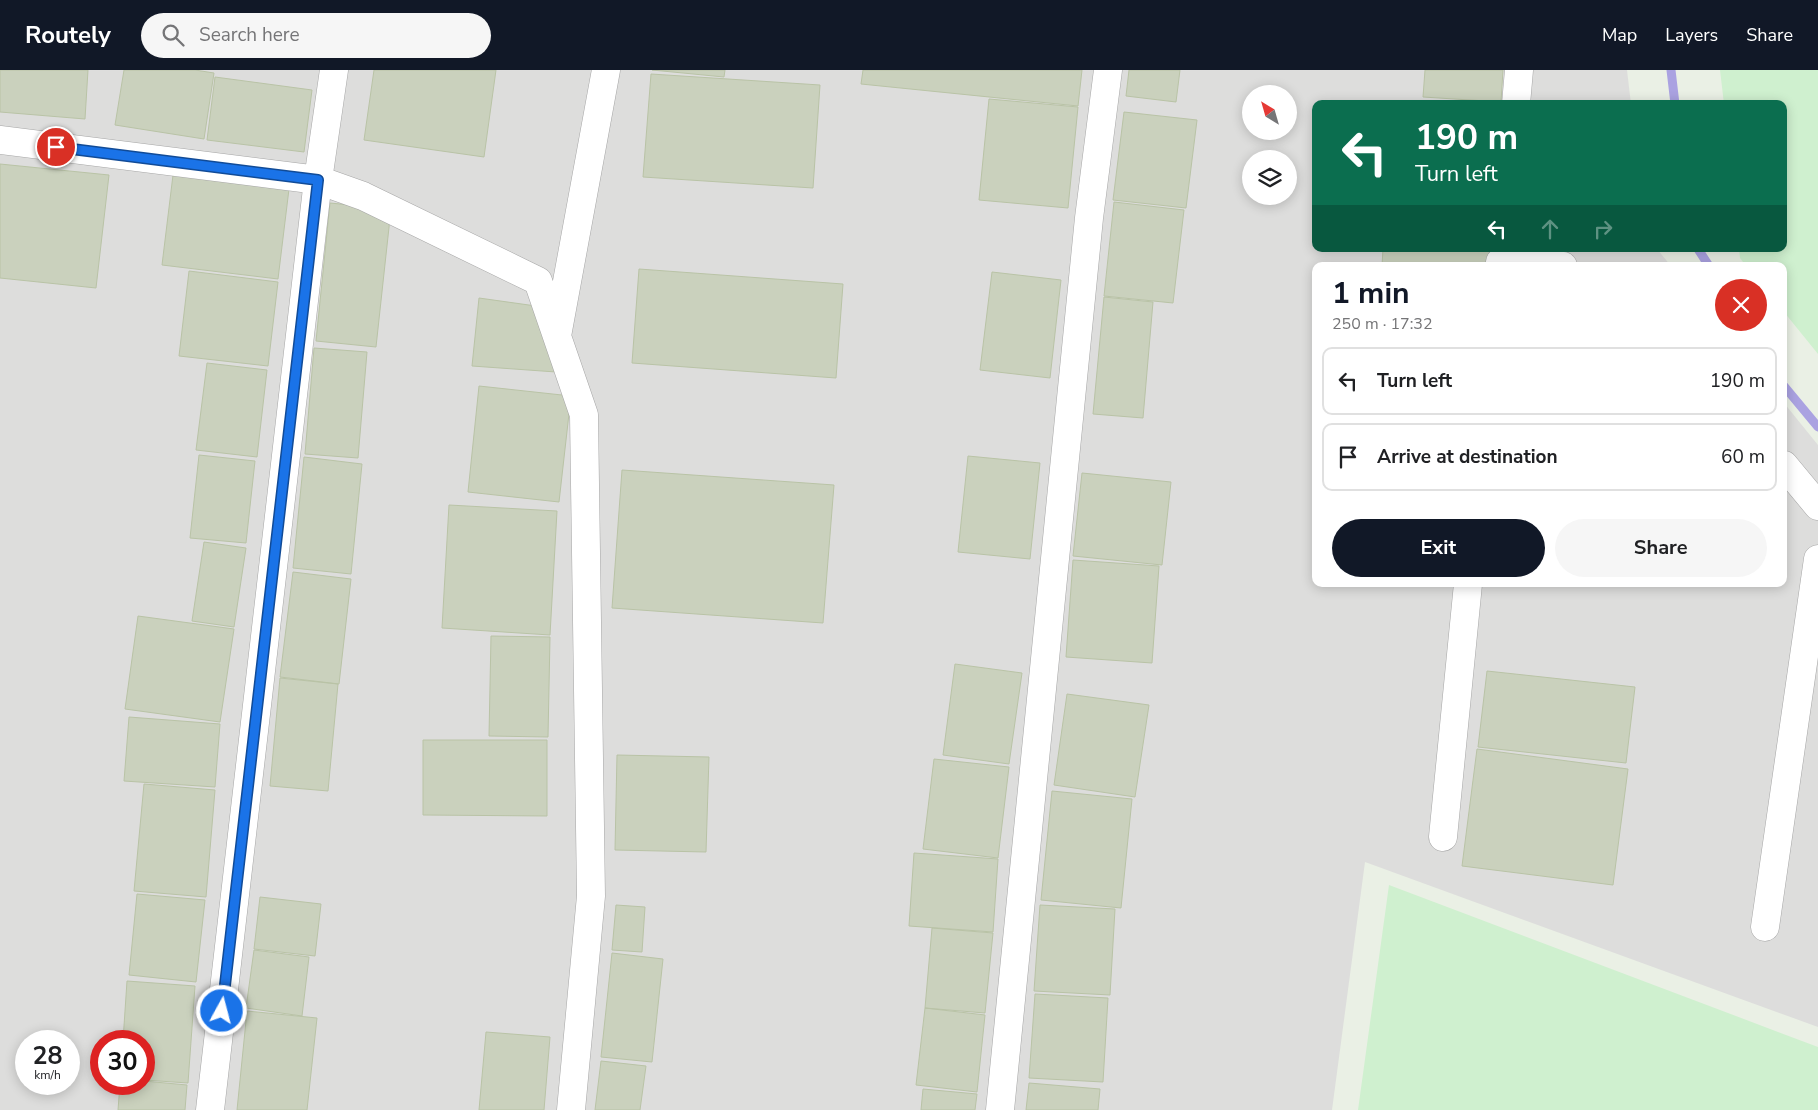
<!DOCTYPE html>
<meta charset="utf-8">
<style>
:root{--surface:#fff;--page:#f6f6f6;--text:#202124;--muted:#757577;--line:#e0e0e0;--accent:#111827}
body{margin:0;font-family:"Nunito Sans",sans-serif;background:var(--page);color:var(--text);height:100vh;display:flex;flex-direction:column;font-size:19px;white-space:nowrap}
*{box-sizing:border-box;margin:0}
p{font-size:16px;color:var(--muted)}
.icon{flex:none;width:28px;height:28px;fill:none;stroke:currentColor;stroke-width:2;stroke-linecap:round;stroke-linejoin:round}
.map{position:relative;flex:1;overflow:hidden}
.drawer{position:absolute;left:1312px;top:192px;width:475px;height:325px;display:flex;flex-direction:column;background:var(--surface);border-radius:10px;box-shadow:0 2px 12px #0003}
.drawer>*{flex:none}
.banner{position:absolute;left:1312px;top:30px;width:475px;height:152px;border-radius:10px;box-shadow:0 2px 12px #0003;background:#0b6e4f;color:#fff;overflow:hidden}
.needle{width:32px;rotate:323deg}
.controls{position:absolute;left:1242px;top:15px;display:grid;gap:10px}
.controls a{display:grid;place-items:center;width:55px;height:55px;border-radius:50%;background:var(--surface);box-shadow:0 2px 12px #0003;font-size:25px}
.speed{position:absolute;left:15px;top:960px;display:flex;gap:10px;font-size:25px;font-weight:700;text-align:center}
.speed>*{display:grid;place-content:center;width:65px;height:65px;border-radius:50%;background:var(--surface);box-shadow:0 2px 12px #0003;line-height:1}
.speed small{font-size:12px;font-weight:400}
.speed .limit{border:8px solid #d22;background:#fff;color:#111}
.pin{position:absolute;display:grid;place-items:center;width:42px;height:42px;color:#fff;margin:-21px;border:2px solid #fff;border-radius:50%;box-shadow:0 1px 5px #0007}
.me{position:absolute;width:55px;margin:-28px;rotate:7deg;stroke-linejoin:round;filter:drop-shadow(0 0 4px #0008)}
.turn{display:flex;align-items:center;gap:18px;height:105px;padding:0 20px;font-size:22px}
.turn .icon{width:65px;height:65px;stroke-width:2.5}
.turn b{display:block;font-size:35px;line-height:42px}
.lanes{display:flex;align-items:center;height:48px;padding:0 20px;background:#0003;justify-content:center;gap:25px;direction:ltr}
.lanes .off{opacity:.35}
.round{display:grid;place-items:center;flex:none;width:52px;height:52px;border-radius:26px;background:var(--page)}
.overview{display:flex;align-items:center;justify-content:space-between;height:85px;padding:0 20px}
h1{font-size:30px;font-weight:700;line-height:38px;color:var(--accent)}
.cta{display:flex;gap:10px;margin-top:auto;padding:10px 20px}
.cta a{flex:1;height:58px;border-radius:30px;background:var(--accent);color:#fff;font-size:20px;font-weight:700;line-height:58px;text-align:center}
.cta a+a{background:var(--page);color:var(--text)}
ul{padding:0;list-style:none}
li{display:flex;align-items:center;gap:15px;height:68px;margin:0 10px 8px;padding:0 10px;border:2px solid var(--line);border-radius:10px}
li div{flex:1}
li b{display:block;font-size:19px}
li em{font-style:normal}
header{display:flex;align-items:center;gap:30px;box-sizing:border-box;height:70px;padding:0 25px;background:var(--accent);color:#fff}
header strong{font-size:24px}
nav{display:flex;gap:28px;margin-inline-start:auto;font-size:18px}
.search{width:350px;height:45px;background:var(--page);display:flex;align-items:center;gap:12px;box-sizing:border-box;padding:0 18px;border-radius:28px;color:var(--muted);font-size:19px}
.map>svg:first-child{display:block}
.residential{fill:#dddddc;fill-rule:evenodd}
.farmland{fill:#cff0cf}
.lines{fill:none;stroke-linecap:round;stroke-linejoin:round}
.stream{stroke:#aaa2e1;stroke-width:9}
.building{fill:#cad1bd;stroke:#b9c3a6}
.minor-casing{stroke:#a6a6a6;stroke-width:29}
.minor{stroke:#fff;stroke-width:28}
.route-casing{stroke:#114b97;stroke-width:12}
.route{stroke:#1a73e8;stroke-width:9}
</style>
<header>
<strong>Routely</strong>
<div class="search"><svg class="icon" aria-label="search" viewBox="0 0 24 24"><circle cx="10" cy="10" r="6"/><path d="M15 15l6 6"/></svg>Search here</div>
<nav><a>Map</a><a>Layers</a><a>Share</a></nav>
</header>
<div class="map">
<svg width="1818" height="1040" viewBox="0 0 1818 1040">
<rect width="100%" height="100%" fill="#eaf0e5"/>
<path class="residential" d="M0,0H1627L1631,34H1316V179H1657L1671,196H1316V514H1784V333L1818,375V957L1365,792L1332,1040H0ZM1251,24H1289V61H1251ZM1251,89H1289V126H1251ZM26,971H69V1014H26ZM101,971H144V1014H101Z"/>
<path class="farmland" d="M1720,0H1818V284L1784,242V196H1746L1740,188L1739,179H1784V34H1724Z
M1389,815L1818,977V1040H1358Z"/>
<g class="lines">
<path class="stream" d="M1671,0L1675,34
M1698,179L1709,196
M1784,316L1818,357"/>
</g>
<path class="building" d="M0,0H88L85,49L0,42Z
M124,0H195L214,3L204,69L115,55Z
M374,0H496L484,87L364,70Z
M652,0H725L724,7Z
M863,0H1082L1078,36L861,14Z
M1129,0H1180L1176,32L1126,26Z
M1425,0H1503L1501,32L1423,27Z
M651,4L820,15L813,118L643,107Z
M215,7L312,20L304,82L207,70Z
M989,29L1078,37L1068,138L979,130Z
M1124,42L1197,50L1186,138L1113,130Z
M0,94L109,105L96,218L0,208Z
M173,105L289,119L278,209L162,195Z
M1114,132L1184,140L1173,233L1104,226Z
M330,133L391,139L376,277L316,271Z
M1383,179H1490L1488,196H1382Z
M639,199L843,214L836,308L632,293Z
M189,201L278,212L268,296L179,286Z
M992,202L1061,210L1050,308L980,300Z
M1104,227L1153,232L1143,348L1093,344Z
M479,228L543,237L556,302L472,296Z
M314,278L367,282L358,388L305,384Z
M207,293L267,300L257,387L196,380Z
M479,316L571,326L559,432L468,422Z
M199,385L255,391L246,473L190,468Z
M968,386L1040,393L1030,489L958,482Z
M304,387L362,394L351,504L293,498Z
M622,400L834,415L823,553L612,538Z
M1082,403L1171,412L1162,495L1073,486Z
M449,435L557,441L550,565L442,558Z
M204,472L246,478L234,557L192,551Z
M1073,490L1159,496L1152,593L1066,587Z
M293,502L351,509L339,614L280,607Z
M138,546L234,559L220,652L125,639Z
M491,566L550,567L548,667L489,666Z
M955,594L1022,603L1009,694L943,685Z
M1487,601L1635,617L1626,693L1478,677Z
M280,608L338,614L328,721L270,716Z
M1067,624L1149,635L1135,727L1054,715Z
M129,647L220,654L215,717L124,711Z
M423,670H547V746L423,745Z
M1477,679L1628,699L1613,815L1462,796Z
M617,685L709,687L706,782L615,780Z
M934,689L1009,697L998,788L923,779Z
M144,714L215,720L206,827L134,821Z
M1052,721L1132,729L1121,838L1041,830Z
M914,783L998,789L993,862L909,856Z
M137,824L205,830L196,912L129,905Z
M260,827L321,834L315,886L254,879Z
M616,835L645,837L642,882L612,880Z
M1040,835L1115,839L1110,925L1034,921Z
M932,858L993,863L985,943L925,938Z
M254,880L309,887L302,946L246,938Z
M612,883L663,889L652,992L601,987Z
M127,911L195,916L188,1013L144,1010V971H123Z
M1035,924L1108,928L1103,1012L1029,1008Z
M925,938L985,945L977,1022L916,1015Z
M247,941L317,948L307,1040H237Z
M486,962L550,967L544,1040H479Z
M601,991L646,996L640,1040H595Z
M144,1011L187,1015L185,1040H118L120,1014H144Z
M1029,1013L1100,1019L1098,1040H1026Z
M923,1019L977,1024L975,1040H921Z"/>
<g class="lines">
<defs>
<path id="minor" d="M1516,34L1519,0
M0,70L318,110L363,126L538,211L584,345L591,826L571,1040
M1500,192L1563,196
M557,266L606,0
M1784,395L1818,436
M1443,767L1468,514
M1765,857L1818,489
M210,1040L318,110L334,0
M1000,1040L1089,148L1108,0"/>
</defs>
<use href="#minor" class="minor-casing"/>
<use href="#minor" class="minor"/>
</g>
<g class="lines">
<defs>
<path id="route" d="M56,77L318,110L222,941"/>
</defs>
<use href="#route" class="route-casing"/>
<use href="#route" class="route"/>
</g>
</svg>
<div class="controls">
<a><svg class="needle" viewBox="-14 -14 28 28"><path d="M0-13l5 13h-10z" fill="#e53935"/><path d="M0 13l5-13h-10z" fill="#757577"/></svg></a>
<a><svg class="icon" aria-label="layers" viewBox="0 0 24 24"><path d="M12 4l9 5-9 5-9-5zM3 14l9 5 9-5"/></svg></a>
</div>
<div class="speed"><div>28<small>km/h</small></div><div class="limit">30</div></div>
<div class="pin" style="left:56px;top:77px;background:#d93025"><svg class="icon" aria-label="arrive" viewBox="0 0 24 24"><path d="M6 21V4h12l-3 4 3 4H6"/></svg></div>
<svg class="me" style="left:222px;top:941px" viewBox="-20 -20 40 40"><circle r="17" fill="#1a73e8" stroke="#fff" stroke-width="3"/><path d="M0-11L8 9 0 5-8 9z" fill="#fff"/></svg>
<div class="banner">
<div class="turn"><svg class="icon" aria-label="left" viewBox="0 0 24 24"><path d="M17 20v-9H6M10 6l-5 5 5 5"/></svg><div><b>190 m</b>Turn left</div></div>
<div class="lanes"><svg class="icon" aria-label="left" viewBox="0 0 24 24"><path d="M17 20v-9H6M10 6l-5 5 5 5"/></svg><svg class="icon off" aria-label="ahead" viewBox="0 0 24 24"><path d="M12 20V5M6 11l6-6 6 6"/></svg><svg class="icon off" aria-label="right" viewBox="0 0 24 24"><path d="M7 20v-9h11M14 6l5 5-5 5"/></svg></div>
</div>
<section class="drawer">
<div class="overview"><div><h1>1 min</h1><p>250 m · 17:32</p></div><a class="round" style="background:#d93025;color:#fff"><svg class="icon" aria-label="close" viewBox="0 0 24 24"><path d="M6 6l12 12M18 6L6 18"/></svg></a></div>
<ul>
<li><svg class="icon" aria-label="left" viewBox="0 0 24 24"><path d="M17 20v-9H6M10 6l-5 5 5 5"/></svg><div><b>Turn left</b></div><em>190 m</em></li>
<li><svg class="icon" aria-label="arrive" viewBox="0 0 24 24"><path d="M6 21V4h12l-3 4 3 4H6"/></svg><div><b>Arrive at destination</b></div><em>60 m</em></li>
</ul>
<div class="cta"><a>Exit</a><a>Share</a></div>
</section>
</div>
